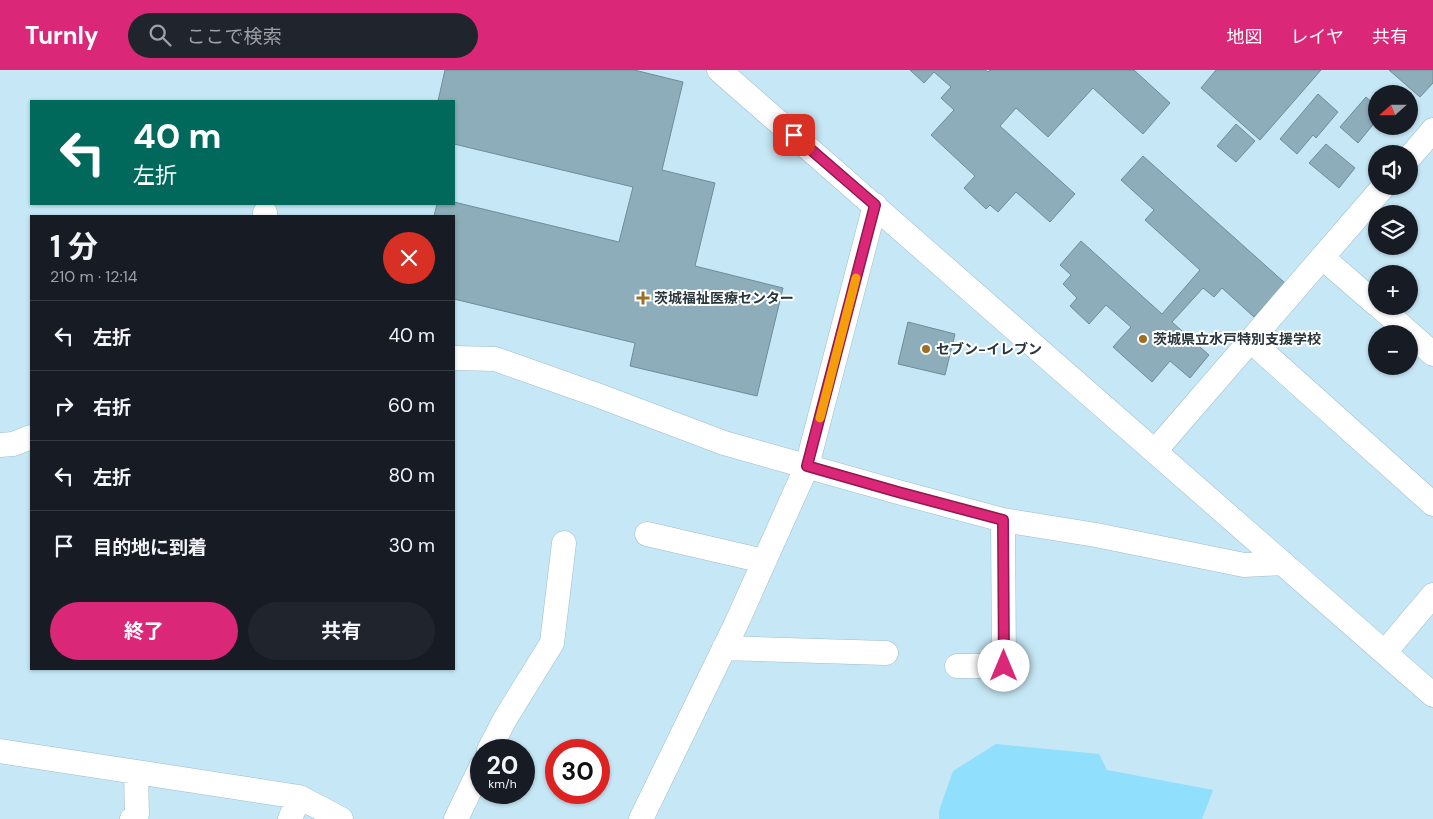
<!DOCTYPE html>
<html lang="ja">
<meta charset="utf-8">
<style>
:root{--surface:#171b24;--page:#20242c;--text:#f1f3f6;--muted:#9ea1a6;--line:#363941;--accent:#db2777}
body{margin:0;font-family:"DM Sans","Noto Sans JP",sans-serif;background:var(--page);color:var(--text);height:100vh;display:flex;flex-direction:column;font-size:19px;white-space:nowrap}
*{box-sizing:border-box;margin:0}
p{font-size:16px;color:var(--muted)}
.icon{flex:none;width:28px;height:28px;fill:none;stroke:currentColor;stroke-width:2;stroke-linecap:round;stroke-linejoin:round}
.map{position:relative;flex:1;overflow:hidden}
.panel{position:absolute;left:30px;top:145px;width:425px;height:455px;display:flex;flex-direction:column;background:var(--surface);border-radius:0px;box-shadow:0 1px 4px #0004}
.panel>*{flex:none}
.banner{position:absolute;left:30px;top:30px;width:425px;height:105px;border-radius:0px;box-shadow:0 1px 4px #0004;background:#00695c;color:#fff;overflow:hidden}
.needle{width:32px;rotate:249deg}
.buttons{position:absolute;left:1368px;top:15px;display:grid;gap:10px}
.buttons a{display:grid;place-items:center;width:50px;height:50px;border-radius:50%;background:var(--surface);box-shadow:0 1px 4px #0004;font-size:25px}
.speed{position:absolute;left:470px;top:669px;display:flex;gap:10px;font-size:25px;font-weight:700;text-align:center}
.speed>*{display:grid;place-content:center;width:65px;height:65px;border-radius:50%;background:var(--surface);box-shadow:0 1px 4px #0004;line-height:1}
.speed small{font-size:12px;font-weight:400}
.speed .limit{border:8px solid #d22;background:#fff;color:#111}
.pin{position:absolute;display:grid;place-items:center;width:42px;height:42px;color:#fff;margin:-21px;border-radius:10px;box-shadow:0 2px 8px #0006}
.me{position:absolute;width:55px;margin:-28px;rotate:0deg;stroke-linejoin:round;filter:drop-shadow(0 0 4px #0008)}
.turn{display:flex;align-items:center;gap:18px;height:105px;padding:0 20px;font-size:22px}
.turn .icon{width:65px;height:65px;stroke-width:2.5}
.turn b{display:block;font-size:35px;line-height:42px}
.round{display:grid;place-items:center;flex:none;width:52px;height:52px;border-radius:26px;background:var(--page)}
.overview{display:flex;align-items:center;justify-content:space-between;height:85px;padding:0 20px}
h1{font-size:30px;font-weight:700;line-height:38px}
.cta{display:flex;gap:10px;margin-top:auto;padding:10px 20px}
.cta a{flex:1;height:58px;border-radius:30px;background:var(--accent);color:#fff;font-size:20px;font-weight:700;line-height:58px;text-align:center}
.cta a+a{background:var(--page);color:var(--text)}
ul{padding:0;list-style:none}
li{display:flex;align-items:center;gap:15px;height:70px;padding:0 20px;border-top:1px solid var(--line)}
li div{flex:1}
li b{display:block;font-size:19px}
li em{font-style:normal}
header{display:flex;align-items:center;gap:30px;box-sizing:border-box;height:70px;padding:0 25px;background:var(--accent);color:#fff}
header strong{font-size:24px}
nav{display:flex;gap:28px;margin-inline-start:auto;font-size:18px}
.search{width:350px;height:45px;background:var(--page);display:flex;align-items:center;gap:12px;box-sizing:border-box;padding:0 18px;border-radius:28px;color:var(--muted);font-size:19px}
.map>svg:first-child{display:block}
.green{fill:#8fdffd}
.building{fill:#8dadba;stroke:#6e8d99}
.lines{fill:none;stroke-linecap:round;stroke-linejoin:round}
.minor-casing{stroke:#9dbdca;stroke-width:25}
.minor{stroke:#fff;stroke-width:24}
.route-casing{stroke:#8e194d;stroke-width:12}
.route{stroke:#db2777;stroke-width:9}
.slow{stroke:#f59e0b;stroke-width:9}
.poi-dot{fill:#9e6e22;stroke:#fff;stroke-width:2}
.labels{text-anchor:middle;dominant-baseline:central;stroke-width:4;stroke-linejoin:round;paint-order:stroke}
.poi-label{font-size:14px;font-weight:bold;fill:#29363b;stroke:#fff;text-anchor:start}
</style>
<header>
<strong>Turnly</strong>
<div class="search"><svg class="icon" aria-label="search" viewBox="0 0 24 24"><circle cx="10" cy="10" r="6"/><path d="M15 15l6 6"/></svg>ここで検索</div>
<nav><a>地図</a><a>レイヤ</a><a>共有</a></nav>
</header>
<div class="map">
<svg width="1433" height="749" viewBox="0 0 1433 749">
<rect width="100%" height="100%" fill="#c6e7f5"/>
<path class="green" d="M996,674L1099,684L1107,700L1213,720L1202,749H939V741L953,701Z"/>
<path class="building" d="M445,0H634L683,12L662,100L715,113L695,196L783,218L757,326L630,296L635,273L454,229V146H434L437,134H454V132L619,172L633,117L454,74V31H438Z
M910,0H985L988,2L990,0H1134L1170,33L1143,64L1093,18L1048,67L1016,38L1000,56L1075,124L1050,152L1016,122L998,142L990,135L986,139L964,118L975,106L931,65L954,40L941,28L951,17L934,2L924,13Z
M1216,0H1321L1260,70L1201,18Z
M1389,0H1433V13L1420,27Z
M1318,24L1338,42L1316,68L1313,65L1297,84L1280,69Z
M1366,27L1376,36V51L1358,73L1340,57Z
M1236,54L1255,71L1236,92L1217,76Z
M1326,74L1355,98L1339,118L1309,93Z
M1143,86L1285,213L1254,247L1222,218L1214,227L1203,218L1172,252L1209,285L1190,308L1170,291L1152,312L1113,277L1131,257L1106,235L1089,254L1070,236L1077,228L1063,214L1071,205L1060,195L1081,171L1162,244L1200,200L1145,150L1154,140L1121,110Z
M908,252L955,264L945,305L898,294Z"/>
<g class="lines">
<defs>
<path id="minor" d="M719,0L1433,625
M1409,88L1433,60
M265,146V143
M1323,188L1376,234
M1379,236L1433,284
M1251,271L1433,434
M454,288L495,289L597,325L724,373L898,422L1003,450L1096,465L1244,495L1283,493
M0,375L13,374L31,367
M1155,381L1384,116
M647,464L764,491
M724,578L886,583
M1385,582L1433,525
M957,596H1004L1003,450
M489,680L505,649L552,573L564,473
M0,681L299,727L341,749
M132,749L137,744L136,703
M290,749L299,727
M456,749L481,697
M641,749L737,552L807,396L875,135"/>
</defs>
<use href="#minor" class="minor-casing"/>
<use href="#minor" class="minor"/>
</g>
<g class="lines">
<defs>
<path id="route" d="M794,65L875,135L807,396L898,422L1003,450L1004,596"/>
</defs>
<use href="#route" class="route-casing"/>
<use href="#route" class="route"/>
<path class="slow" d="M820,348L856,208"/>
</g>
<g class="poi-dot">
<path d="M640.5 220.5h5v5h5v5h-5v5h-5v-5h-5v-5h5z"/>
<circle cx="1143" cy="269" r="5"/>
<circle cx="926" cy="279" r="5"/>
</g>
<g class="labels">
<g class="poi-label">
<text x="654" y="228">茨城福祉医療センター</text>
<text x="1153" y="269">茨城県立水戸特別支援学校</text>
<text x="936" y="279">セブン-イレブン</text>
</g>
</g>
</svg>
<div class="buttons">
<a><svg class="needle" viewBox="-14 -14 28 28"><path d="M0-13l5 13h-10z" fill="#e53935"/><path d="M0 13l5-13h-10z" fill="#9ea1a6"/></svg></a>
<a><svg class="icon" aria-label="sound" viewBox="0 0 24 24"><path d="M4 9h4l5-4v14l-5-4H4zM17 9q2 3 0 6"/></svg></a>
<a><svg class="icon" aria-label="layers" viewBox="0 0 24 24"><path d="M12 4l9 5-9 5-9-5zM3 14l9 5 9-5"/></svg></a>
<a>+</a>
<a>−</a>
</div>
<div class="speed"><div>20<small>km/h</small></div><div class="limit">30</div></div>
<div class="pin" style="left:794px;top:65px;background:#d93025"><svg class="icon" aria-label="arrive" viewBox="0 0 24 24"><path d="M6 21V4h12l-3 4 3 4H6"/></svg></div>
<svg class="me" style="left:1004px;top:596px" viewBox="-20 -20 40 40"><circle r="19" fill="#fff"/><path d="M0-13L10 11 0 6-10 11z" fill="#db2777"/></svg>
<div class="banner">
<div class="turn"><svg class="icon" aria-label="left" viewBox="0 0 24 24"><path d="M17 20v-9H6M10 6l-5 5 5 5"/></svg><div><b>40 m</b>左折</div></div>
</div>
<section class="panel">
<div class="overview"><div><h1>1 分</h1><p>210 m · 12:14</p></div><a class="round" style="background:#d93025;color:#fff"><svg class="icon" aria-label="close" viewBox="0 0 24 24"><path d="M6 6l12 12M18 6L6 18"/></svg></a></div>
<ul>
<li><svg class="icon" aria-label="left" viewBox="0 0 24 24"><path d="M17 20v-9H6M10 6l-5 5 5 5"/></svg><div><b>左折</b></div><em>40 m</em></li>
<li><svg class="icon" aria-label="right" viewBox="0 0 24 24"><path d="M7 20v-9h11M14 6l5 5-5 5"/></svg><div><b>右折</b></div><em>60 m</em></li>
<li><svg class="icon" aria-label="left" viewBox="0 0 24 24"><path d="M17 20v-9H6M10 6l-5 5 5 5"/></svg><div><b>左折</b></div><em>80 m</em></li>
<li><svg class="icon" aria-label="arrive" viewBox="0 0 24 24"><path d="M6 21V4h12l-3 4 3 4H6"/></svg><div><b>目的地に到着</b></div><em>30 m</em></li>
</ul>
<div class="cta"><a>終了</a><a>共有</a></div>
</section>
</div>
